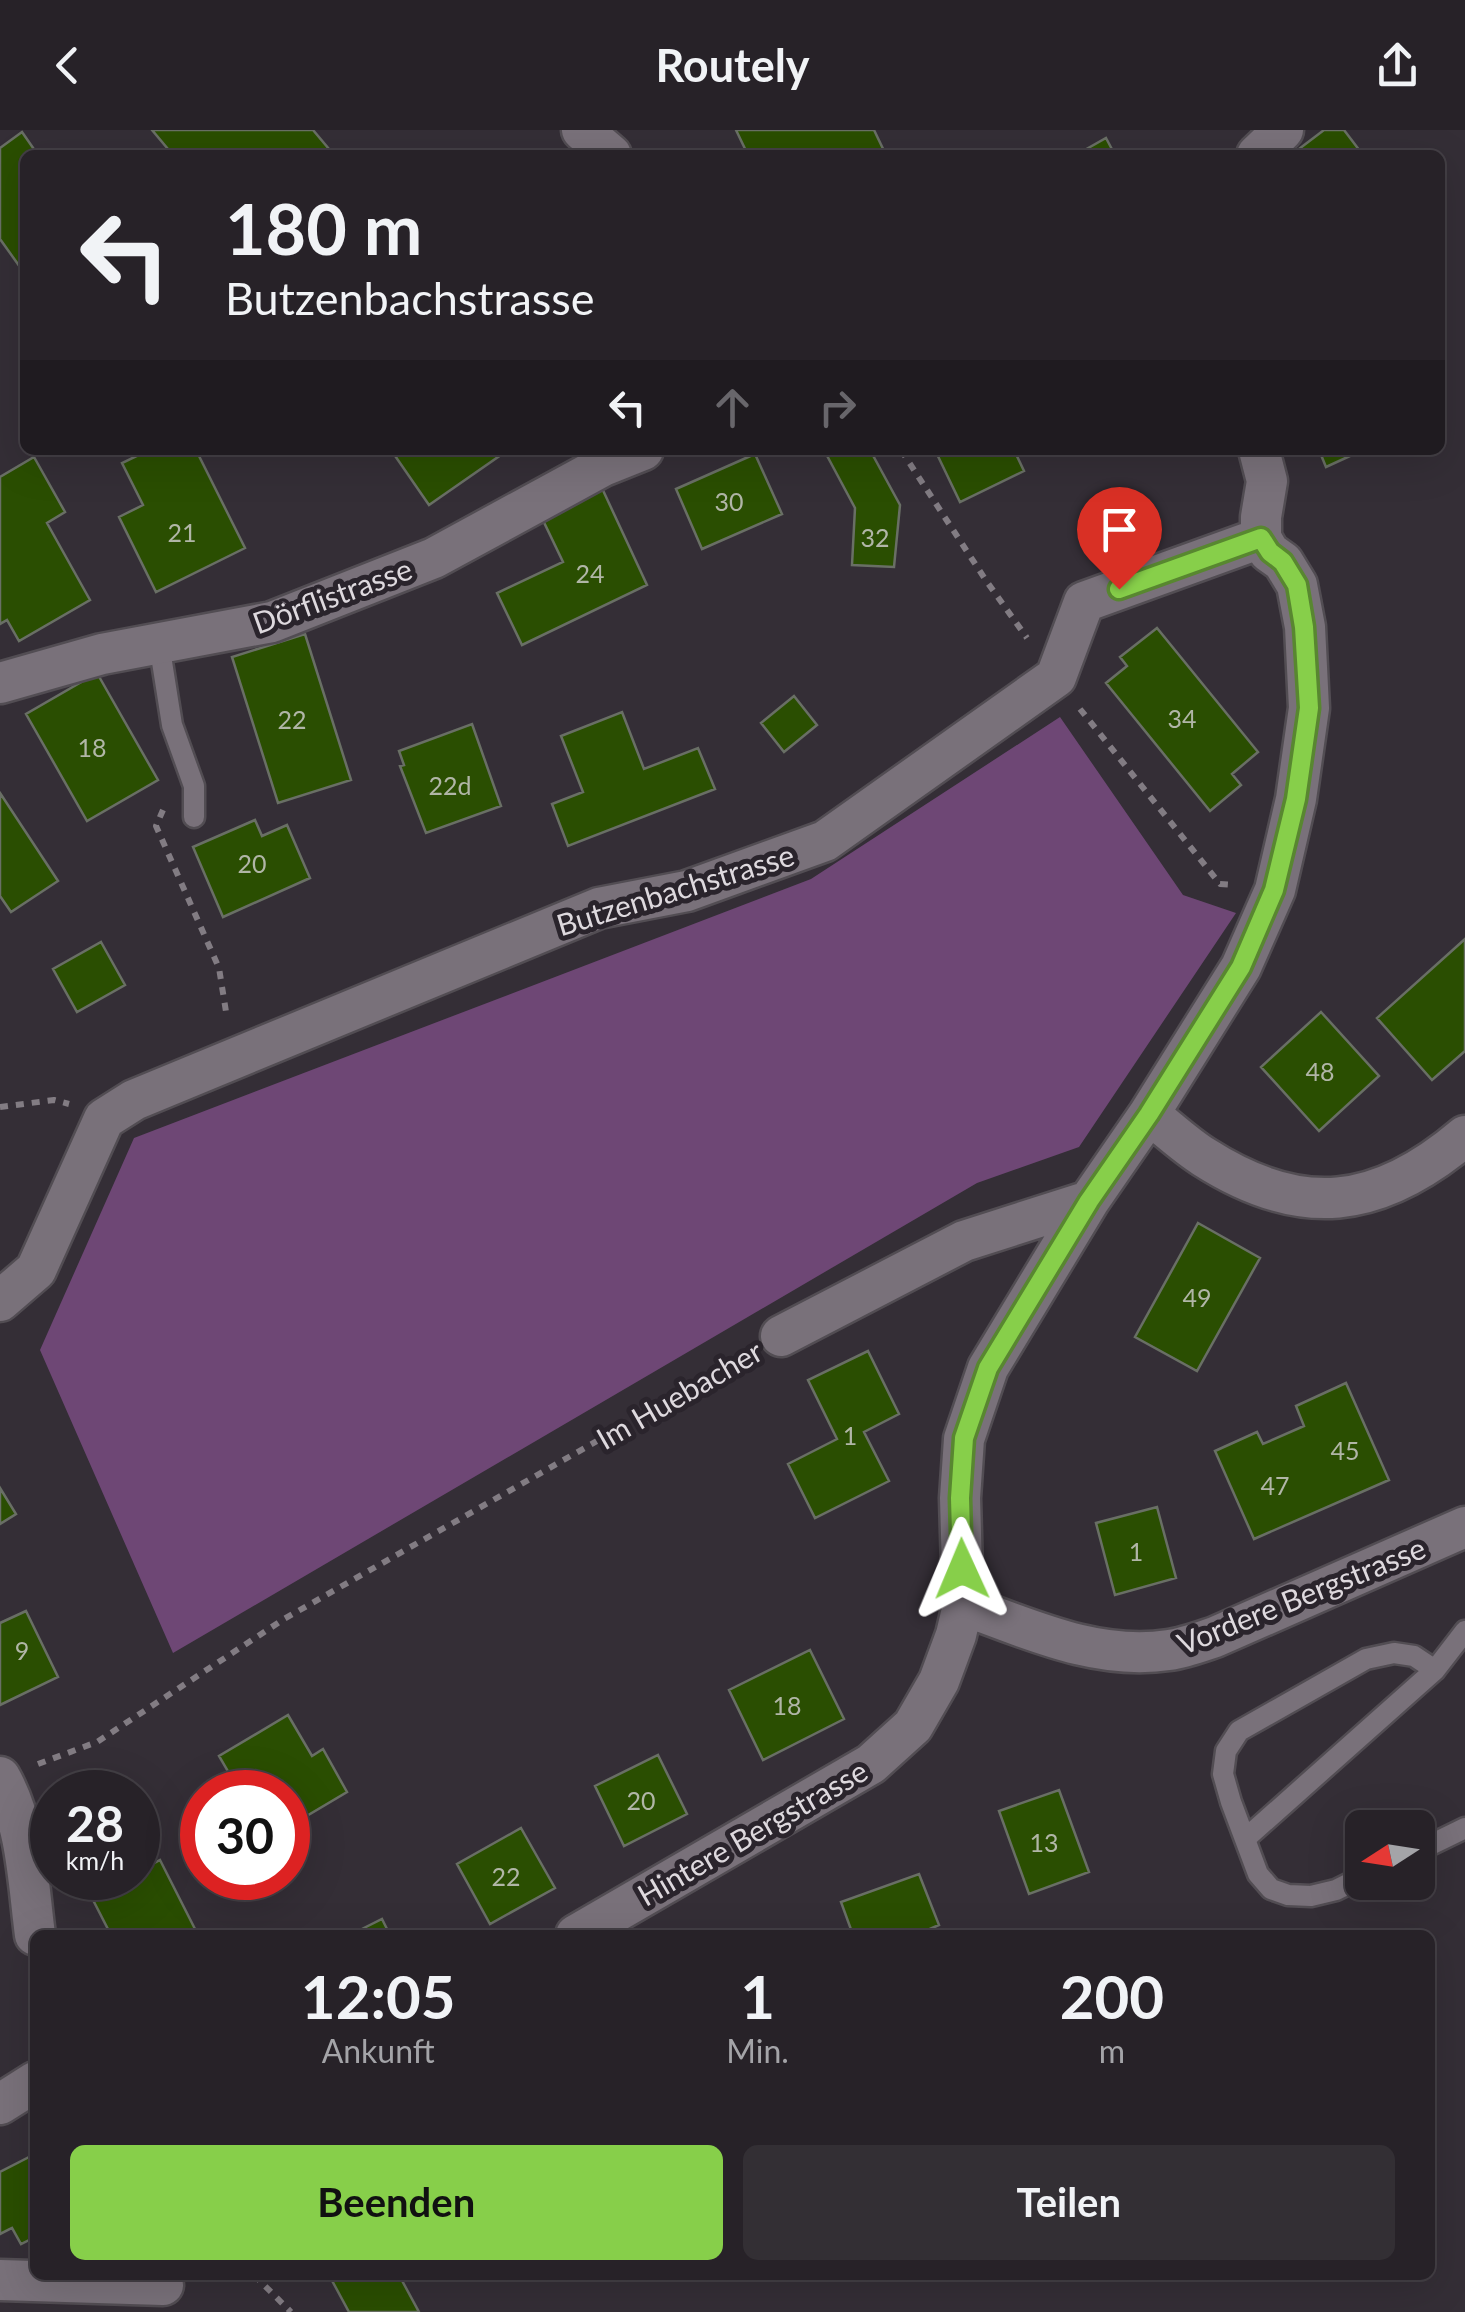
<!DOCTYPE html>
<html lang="de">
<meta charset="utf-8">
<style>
:root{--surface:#272228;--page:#332f34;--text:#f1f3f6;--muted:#a4a4a8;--line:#433f45;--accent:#87cf4a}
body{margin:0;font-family:Lato,sans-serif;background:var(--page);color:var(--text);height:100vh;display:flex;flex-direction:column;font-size:38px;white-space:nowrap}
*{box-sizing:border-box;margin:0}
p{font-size:32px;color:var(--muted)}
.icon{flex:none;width:55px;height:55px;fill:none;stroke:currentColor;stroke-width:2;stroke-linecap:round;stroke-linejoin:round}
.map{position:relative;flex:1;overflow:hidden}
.details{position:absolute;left:30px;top:1800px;width:1405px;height:350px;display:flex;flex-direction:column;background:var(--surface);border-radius:15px;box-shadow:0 10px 40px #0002,0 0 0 2px var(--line)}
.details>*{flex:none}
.banner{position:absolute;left:20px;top:20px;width:1425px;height:305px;border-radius:15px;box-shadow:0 10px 40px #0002,0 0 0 2px var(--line);background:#272228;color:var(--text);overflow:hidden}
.needle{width:65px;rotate:258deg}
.buttons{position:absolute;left:1345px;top:1680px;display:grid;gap:20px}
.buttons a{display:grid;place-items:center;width:90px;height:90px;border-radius:15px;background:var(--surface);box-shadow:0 10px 40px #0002,0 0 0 2px var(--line);font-size:50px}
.speed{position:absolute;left:30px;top:1640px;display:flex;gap:20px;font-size:50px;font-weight:700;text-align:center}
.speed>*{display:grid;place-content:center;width:130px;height:130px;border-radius:50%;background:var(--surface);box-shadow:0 10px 40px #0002,0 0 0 2px var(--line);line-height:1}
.speed small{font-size:25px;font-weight:400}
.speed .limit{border:15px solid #d22;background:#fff;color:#111}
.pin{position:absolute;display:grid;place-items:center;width:85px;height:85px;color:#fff;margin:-102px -42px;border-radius:50% 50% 50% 0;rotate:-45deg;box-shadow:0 0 10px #0007}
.pin .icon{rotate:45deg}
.me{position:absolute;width:110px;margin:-55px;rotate:359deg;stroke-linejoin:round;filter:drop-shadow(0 0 8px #0008)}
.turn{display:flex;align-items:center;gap:35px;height:210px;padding:0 40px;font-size:45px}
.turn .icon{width:130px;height:130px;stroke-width:2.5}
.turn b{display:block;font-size:70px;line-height:85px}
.lanes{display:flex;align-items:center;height:95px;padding:0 40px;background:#0003;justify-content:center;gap:50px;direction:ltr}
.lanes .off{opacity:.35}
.eta{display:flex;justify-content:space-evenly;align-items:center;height:170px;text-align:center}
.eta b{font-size:60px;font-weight:700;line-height:70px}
.button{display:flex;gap:20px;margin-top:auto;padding:20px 40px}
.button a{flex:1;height:115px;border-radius:15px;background:var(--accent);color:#111;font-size:40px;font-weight:700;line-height:115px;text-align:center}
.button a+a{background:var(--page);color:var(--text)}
header{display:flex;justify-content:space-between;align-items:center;height:130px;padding:0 40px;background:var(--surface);font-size:45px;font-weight:700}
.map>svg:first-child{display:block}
.green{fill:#6e4775}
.building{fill:#2a4e01;stroke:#696f65;stroke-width:2.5}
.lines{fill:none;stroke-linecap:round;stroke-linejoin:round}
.lane-casing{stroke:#524d53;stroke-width:25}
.street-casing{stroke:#524d53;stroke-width:45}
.path{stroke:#827c83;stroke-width:6;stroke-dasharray:8 8;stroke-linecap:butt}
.lane{stroke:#79717a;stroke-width:20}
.street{stroke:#79717a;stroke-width:40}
.route-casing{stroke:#588730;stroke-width:25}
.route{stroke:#87cf4a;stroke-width:18}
.labels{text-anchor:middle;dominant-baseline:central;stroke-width:10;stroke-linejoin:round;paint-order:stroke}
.number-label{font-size:25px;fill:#b1b6a7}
.street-label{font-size:30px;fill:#ded9de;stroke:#2a242c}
</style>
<header><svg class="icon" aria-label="back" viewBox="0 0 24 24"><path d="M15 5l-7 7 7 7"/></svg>Routely<svg class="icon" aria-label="share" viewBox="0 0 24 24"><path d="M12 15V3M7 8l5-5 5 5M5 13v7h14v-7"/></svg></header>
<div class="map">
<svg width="1465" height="2182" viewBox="0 0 1465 2182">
<rect width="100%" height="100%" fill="#342e36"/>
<path class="green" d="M1060,587L1183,765L1236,783L1079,1017L977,1053L173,1523L40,1220L134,1008L811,749Z"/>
<path class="building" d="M152,0H313L334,25H173Z
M736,0H874L886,25H748Z
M1324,0H1344L1363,25H1291Z
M22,2L38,25H25V144L0,109V18Z
M1106,8L1115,25H1076Z
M149,320H196L245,418L156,462L119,387L143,375L122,333Z
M391,320H508L429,375Z
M824,320H870L900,375L894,437L852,435L855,378Z
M935,320H1014L1024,341L960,372Z
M1319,320H1363L1326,337Z
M755,324L782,384L702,419L676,359Z
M34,327L65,382L47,393L90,470L19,511L7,490L0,494V347Z
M601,356L647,455L522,515L497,463L563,432L540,384Z
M1157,498L1258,622L1232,644L1241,655L1210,681L1106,553L1127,536L1120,527Z
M305,504L351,650L278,673L232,527Z
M97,543L158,650L87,691L26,584Z
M794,566L817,595L784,622L761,593Z
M622,582L644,639L698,618L715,659L568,716L552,674L583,662L561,606Z
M472,594L501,676L426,703L400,636L404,635L399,621Z
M0,663L58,751L11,782L0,766Z
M255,690L262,706L287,695L310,748L223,787L193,717Z
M1465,809V921L1432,950L1377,888Z
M101,812L125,855L77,882L53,839Z
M1321,882L1379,946L1319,1001L1261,937Z
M1198,1093L1260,1128L1197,1241L1135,1207Z
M868,1221L899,1284L864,1302L889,1351L815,1388L788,1334L837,1309L808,1250Z
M1346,1253L1389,1350L1254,1409L1215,1321L1257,1302L1263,1314L1304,1296L1296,1276Z
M0,1358L16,1384L0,1394Z
M1157,1377L1176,1448L1115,1465L1096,1393Z
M26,1481L58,1547L0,1575V1493Z
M810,1520L844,1589L763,1630L729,1560Z
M288,1585L312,1626L323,1619L347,1662L288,1697V1662H259L256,1657L247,1662H240L219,1626Z
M658,1625L687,1684L624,1716L595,1656Z
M1059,1660L1089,1742L1029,1764L999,1681Z
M521,1698L555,1758L490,1794L457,1734Z
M160,1730L196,1801L189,1805H111L91,1766L127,1748H138V1742Z
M919,1744L939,1795L916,1805H853L841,1772Z
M382,1789L390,1805H350Z
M35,2024V2107L21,2114L12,2098L0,2104V2042Z
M329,2145H399L419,2182H349Z"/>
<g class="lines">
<defs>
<path id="lane" d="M159,513L172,595L194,656V687
M1245,1709L1435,1540L1465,1501
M1418,1721L1465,1698
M1362,1747L1336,1760L1311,1766L1288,1765L1271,1759L1258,1744L1231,1672L1223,1644L1226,1621L1239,1601L1366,1529L1394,1523L1414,1526L1435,1540"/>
<path id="street" d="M582,0L611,25
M1257,25L1283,0
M0,553L102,524L272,492L434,428L603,336L643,320
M1149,984C1167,998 1185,1015 1204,1027C1301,1089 1378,1080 1465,1006
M0,1171L36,1140L104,989L134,970L599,778L687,761L825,711L1056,547L1084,472L1261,408
M781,1206L964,1111L1089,1071
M963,1475C1029,1499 1097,1531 1169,1520C1184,1518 1200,1512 1215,1507L1465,1397
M0,1647C27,1694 28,1752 35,1805
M576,1805L871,1634L913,1596L939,1551L956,1505L963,1475L960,1368L964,1309L988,1238L1089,1071L1149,984L1241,837L1275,760L1296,669L1309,578L1305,497L1297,455L1283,432L1269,422L1261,408V387L1267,351L1259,320
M0,1974L35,1952
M0,2150L163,2155"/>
</defs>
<use href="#lane" class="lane-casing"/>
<use href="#street" class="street-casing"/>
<path class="path" d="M901,320L985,449L1027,508
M1080,579L1220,754L1234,755
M163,680L156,696L219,838L227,888
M0,977L54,970L69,974
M38,1634L97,1612L284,1489L750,1224
M254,2145L291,2182"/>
<use href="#lane" class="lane"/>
<use href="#street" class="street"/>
</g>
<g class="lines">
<defs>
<path id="route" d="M962,1439L960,1368L964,1308L988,1238L1089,1071L1149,984L1241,837L1274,760L1296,669L1309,578L1304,497L1297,455L1283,432L1270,422L1261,408L1119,459"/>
</defs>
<use href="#route" class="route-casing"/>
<use href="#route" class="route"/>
</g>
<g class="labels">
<g class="number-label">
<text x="729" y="371">30</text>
<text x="182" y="402">21</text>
<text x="875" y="407">32</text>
<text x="590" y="443">24</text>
<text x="1182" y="588">34</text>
<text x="292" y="589">22</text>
<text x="92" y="617">18</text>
<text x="450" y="655">22d</text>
<text x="252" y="733">20</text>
<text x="1320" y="941">48</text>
<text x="1197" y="1167">49</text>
<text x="850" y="1305">1</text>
<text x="1345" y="1320">45</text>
<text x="1275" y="1355">47</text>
<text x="1136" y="1421">1</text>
<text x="22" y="1520">9</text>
<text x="787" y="1575">18</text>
<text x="641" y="1670">20</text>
<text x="1044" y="1712">13</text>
<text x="506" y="1746">22</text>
</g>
<g class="street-label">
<text transform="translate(332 465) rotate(-20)">Dörflistrasse</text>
<text transform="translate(675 759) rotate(-17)">Butzenbachstrasse</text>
<text transform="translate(679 1264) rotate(-30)">Im Huebacher</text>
<text transform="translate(1301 1465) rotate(-22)">Vordere Bergstrasse</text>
<text transform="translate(752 1702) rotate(-30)">Hintere Bergstrasse</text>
</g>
</g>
</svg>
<div class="buttons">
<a><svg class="needle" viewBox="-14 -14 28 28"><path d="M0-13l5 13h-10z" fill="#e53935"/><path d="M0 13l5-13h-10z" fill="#a4a4a8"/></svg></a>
</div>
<div class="speed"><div>28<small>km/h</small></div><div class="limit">30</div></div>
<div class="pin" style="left:1119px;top:459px;background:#d93025"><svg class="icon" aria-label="arrive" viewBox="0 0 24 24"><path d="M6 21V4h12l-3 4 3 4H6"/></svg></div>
<svg class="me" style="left:962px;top:1439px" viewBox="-20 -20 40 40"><path d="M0-17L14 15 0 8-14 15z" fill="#87cf4a" stroke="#fff" stroke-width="4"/></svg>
<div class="banner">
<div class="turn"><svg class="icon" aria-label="left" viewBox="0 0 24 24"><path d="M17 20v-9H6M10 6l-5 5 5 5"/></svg><div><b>180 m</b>Butzenbachstrasse</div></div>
<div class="lanes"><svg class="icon" aria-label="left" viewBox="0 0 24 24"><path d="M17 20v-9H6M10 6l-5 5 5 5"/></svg><svg class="icon off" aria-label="ahead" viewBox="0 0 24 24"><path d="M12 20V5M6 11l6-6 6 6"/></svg><svg class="icon off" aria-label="right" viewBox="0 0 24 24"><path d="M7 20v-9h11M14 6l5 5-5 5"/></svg></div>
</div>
<section class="details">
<div class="eta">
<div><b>12:05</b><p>Ankunft</p></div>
<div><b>1</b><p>Min.</p></div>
<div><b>200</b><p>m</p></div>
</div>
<div class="button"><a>Beenden</a><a>Teilen</a></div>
</section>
</div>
